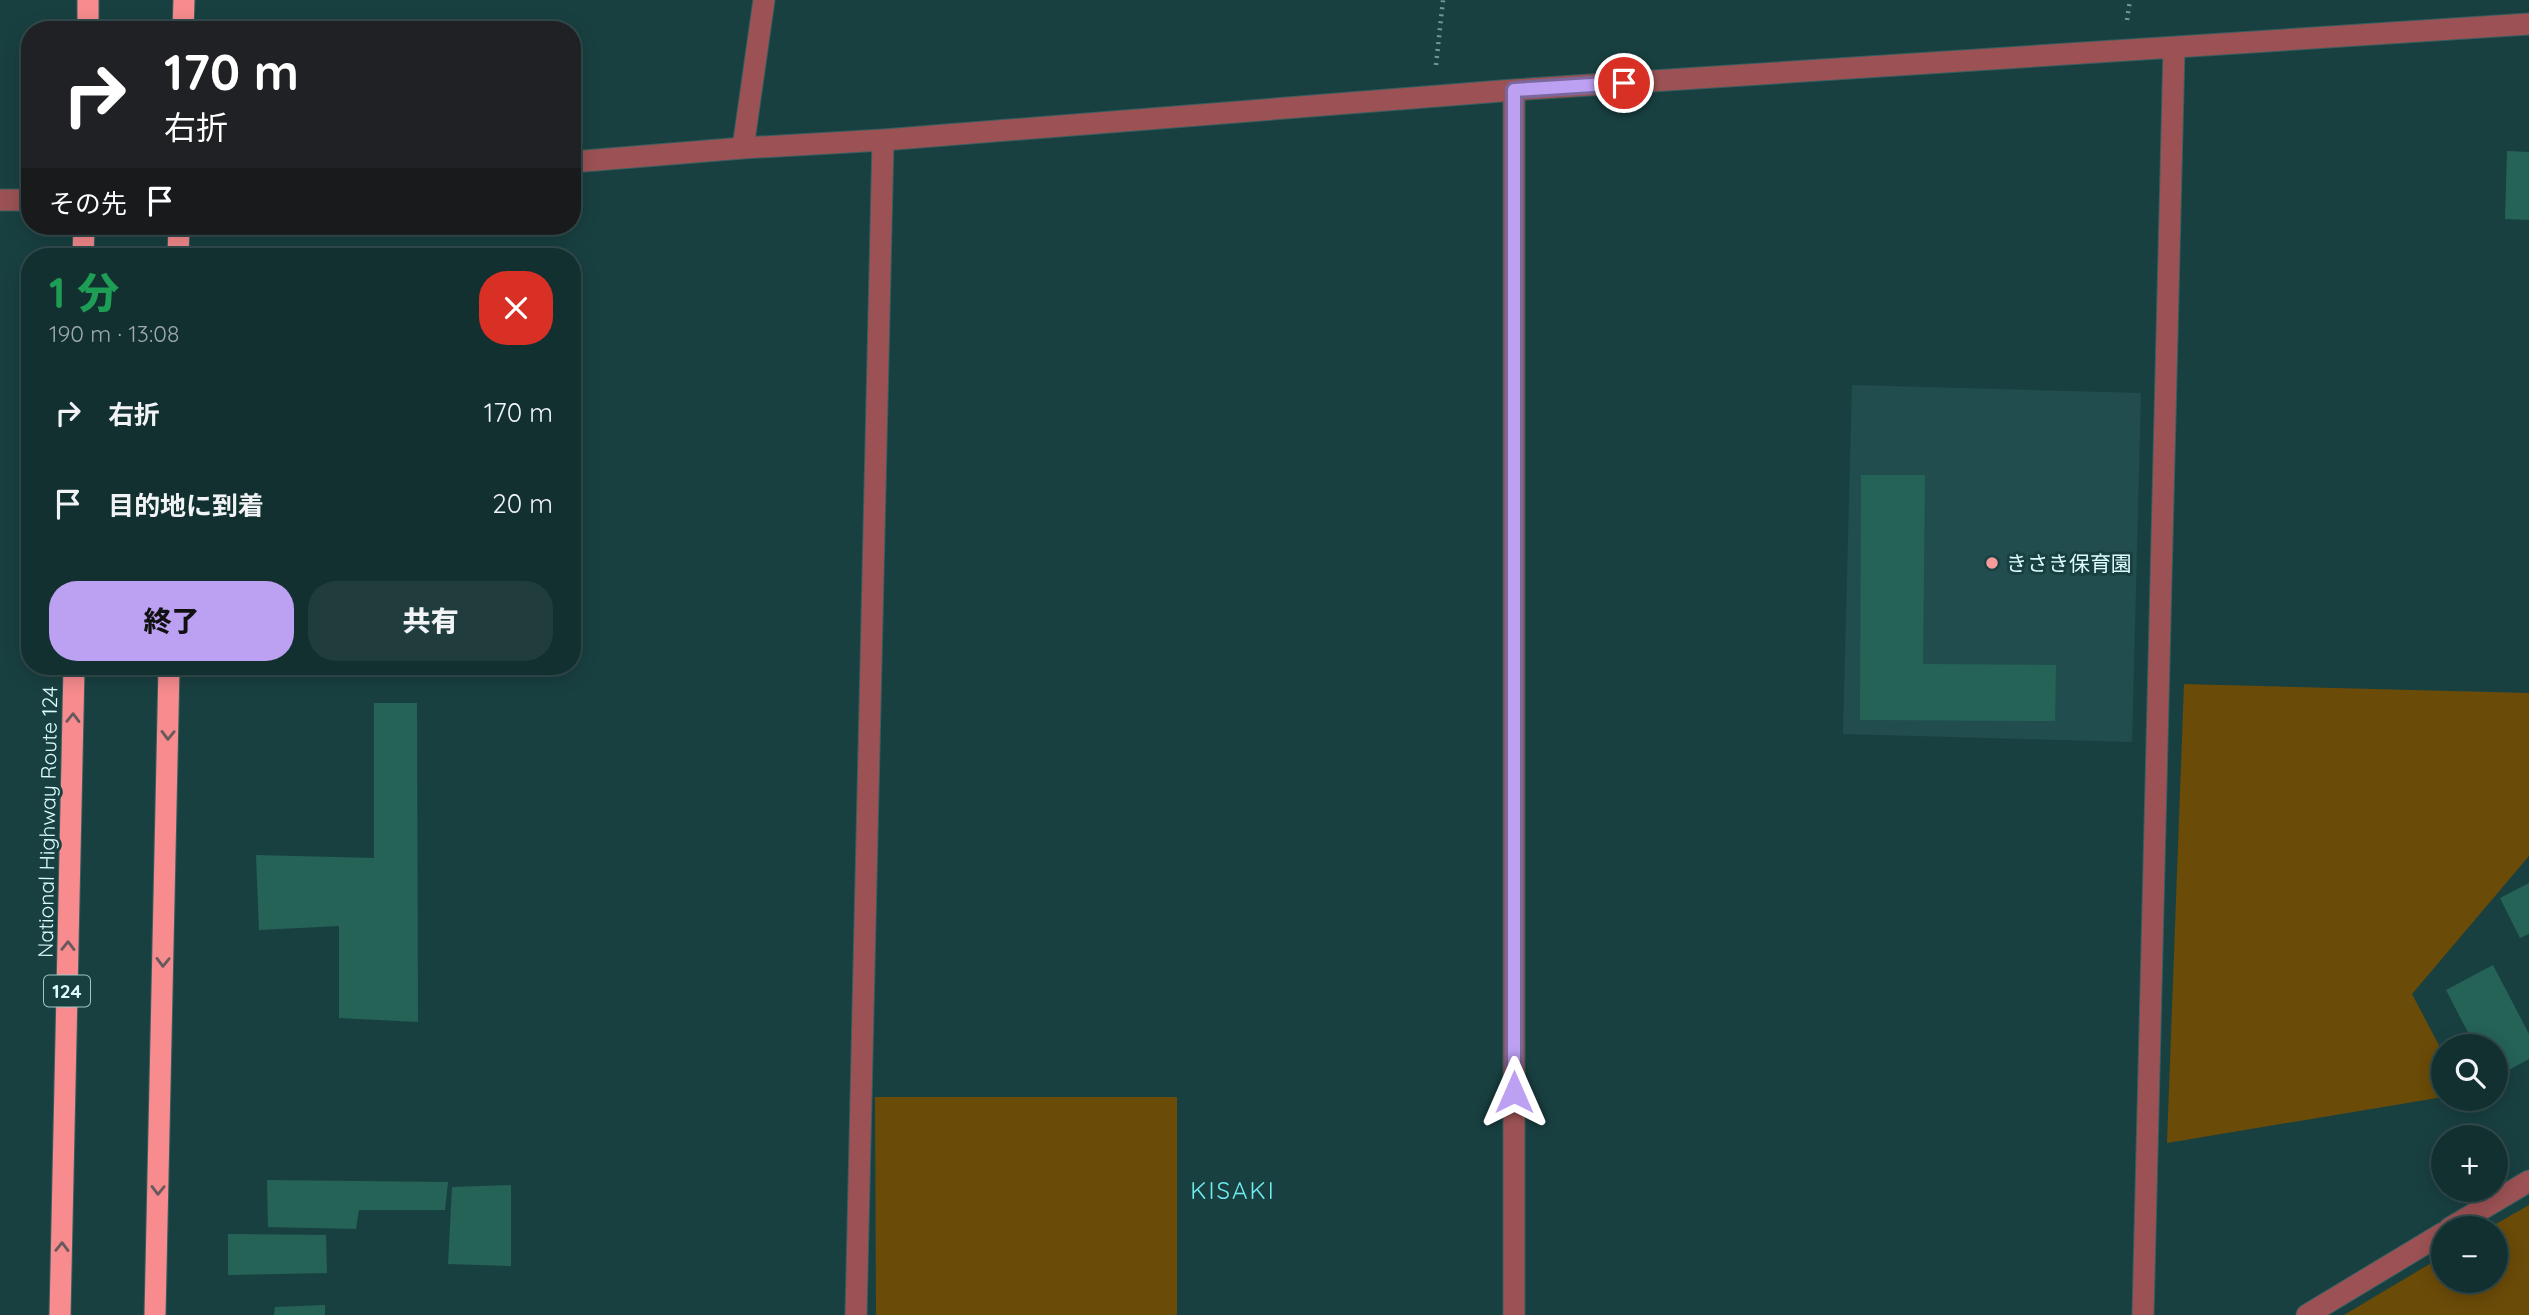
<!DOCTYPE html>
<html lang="ja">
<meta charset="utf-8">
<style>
:root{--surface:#133031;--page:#203c3d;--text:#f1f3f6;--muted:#9da9ab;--line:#324b4d;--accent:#bca0f2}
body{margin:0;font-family:Quicksand,"Noto Sans JP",sans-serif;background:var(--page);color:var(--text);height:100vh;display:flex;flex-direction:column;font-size:26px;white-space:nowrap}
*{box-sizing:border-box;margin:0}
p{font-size:23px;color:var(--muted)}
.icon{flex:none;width:38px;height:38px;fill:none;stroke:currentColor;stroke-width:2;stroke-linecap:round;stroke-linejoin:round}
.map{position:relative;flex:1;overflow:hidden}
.side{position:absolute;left:21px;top:248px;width:560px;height:427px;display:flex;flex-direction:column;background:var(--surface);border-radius:28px;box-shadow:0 4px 18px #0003,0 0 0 2px var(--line)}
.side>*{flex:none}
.guide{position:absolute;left:21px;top:21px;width:560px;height:214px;border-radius:28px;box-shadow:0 4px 18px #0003,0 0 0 2px var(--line);background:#202124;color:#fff;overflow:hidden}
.controls{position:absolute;left:2431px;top:1034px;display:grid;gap:14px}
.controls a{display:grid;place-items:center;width:77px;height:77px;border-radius:50%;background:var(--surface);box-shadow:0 4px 18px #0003,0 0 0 2px var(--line);font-size:35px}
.pin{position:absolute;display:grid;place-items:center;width:60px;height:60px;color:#fff;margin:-30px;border:4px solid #fff;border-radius:50%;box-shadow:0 2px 7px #0007}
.me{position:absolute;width:77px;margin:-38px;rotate:0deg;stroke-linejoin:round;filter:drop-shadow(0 0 5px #0008)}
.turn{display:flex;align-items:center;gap:24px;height:147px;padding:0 28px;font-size:32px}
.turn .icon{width:91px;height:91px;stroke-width:2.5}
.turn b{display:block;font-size:49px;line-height:60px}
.then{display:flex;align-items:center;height:66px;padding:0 28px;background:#0003;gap:14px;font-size:26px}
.round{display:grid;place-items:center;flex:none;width:74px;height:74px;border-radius:28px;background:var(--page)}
.summary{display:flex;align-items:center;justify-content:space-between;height:119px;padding:0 28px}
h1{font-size:42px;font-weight:800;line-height:52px;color:#1e9e55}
.primary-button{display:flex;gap:14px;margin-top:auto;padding:14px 28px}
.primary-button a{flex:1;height:80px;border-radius:28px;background:var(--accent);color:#111;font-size:28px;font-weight:800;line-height:80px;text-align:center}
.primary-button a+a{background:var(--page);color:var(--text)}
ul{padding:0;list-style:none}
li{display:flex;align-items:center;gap:21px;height:91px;padding:0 28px}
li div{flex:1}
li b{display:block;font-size:26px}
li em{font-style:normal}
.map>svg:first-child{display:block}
.built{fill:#214d4e}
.green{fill:#6b4b08}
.building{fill:#256357}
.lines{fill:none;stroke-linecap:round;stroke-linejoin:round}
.street-casing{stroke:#385e5f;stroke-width:23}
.highway-casing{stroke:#385e5f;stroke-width:23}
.path{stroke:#729596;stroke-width:4.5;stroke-dasharray:2 5;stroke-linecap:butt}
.street{stroke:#9c5254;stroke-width:21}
.highway{stroke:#f78b8e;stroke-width:21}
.oneway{stroke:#675a5c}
.route-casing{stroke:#7a689d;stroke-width:18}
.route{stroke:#bca0f2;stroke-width:12}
.poi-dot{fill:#f59b9c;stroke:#194041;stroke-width:2.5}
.labels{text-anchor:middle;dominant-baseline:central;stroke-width:6;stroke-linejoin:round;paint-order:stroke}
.shield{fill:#194041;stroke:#a2c4c5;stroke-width:2}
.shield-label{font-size:19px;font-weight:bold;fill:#ddfcfd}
.poi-label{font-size:21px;fill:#ddfcfd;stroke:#194041;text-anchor:start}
.street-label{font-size:21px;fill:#ddfcfd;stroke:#194041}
.quarter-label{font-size:24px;letter-spacing:2px;fill:#70ebf0;stroke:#194041}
</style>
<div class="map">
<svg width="2529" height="1315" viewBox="0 0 2529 1315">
<rect width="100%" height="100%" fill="#194041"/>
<path class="built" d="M1852,385L2141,393L2132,742L1843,734Z"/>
<path class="green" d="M2184,684L2529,693V856L2412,994L2443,1053V1097L2167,1143Z
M875,1097H1177V1315H876Z
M2529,1205V1315H2344L2443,1256V1281H2496V1228H2489Z"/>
<path class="building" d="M2507,151L2529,152V220L2505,219Z
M1861,475H1925L1923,664L2056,665L2055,721L1860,720Z
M258,667H378V669L259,677Z
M374,703H417L418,1022L339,1018V926L259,930L256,855L374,858Z
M2529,883V934L2520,938L2500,898Z
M2493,965L2529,1034V1059L2496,1077V1046H2475L2446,990Z
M267,1180L448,1182L445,1210H359L356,1229L268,1227Z
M511,1185V1266L448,1264L452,1187Z
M228,1234L326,1235L327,1273L228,1275Z
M325,1305V1315H274L275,1307Z"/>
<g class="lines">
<defs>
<path id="street" d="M1514,90V1315
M743,148L764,0
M572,162L743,148L883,140L1514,90L2529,24
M0,200H30
M2450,1228L2529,1181
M856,1315L883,140
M2143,1315L2174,49
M2307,1315L2443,1233"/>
<path id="highway" d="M88,30V0
M183,30L184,0
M83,257L84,226
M178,257L179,226
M60,1315L74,667
M155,1315L169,667"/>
</defs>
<use href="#street" class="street-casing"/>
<use href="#highway" class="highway-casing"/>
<path class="path" d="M2127,20L2130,0
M1436,65L1443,0"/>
<use href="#street" class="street"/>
<use href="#highway" class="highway"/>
</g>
<defs><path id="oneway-chevron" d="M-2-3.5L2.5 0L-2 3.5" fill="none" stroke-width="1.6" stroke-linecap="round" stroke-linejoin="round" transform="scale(1.75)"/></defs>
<g class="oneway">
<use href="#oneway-chevron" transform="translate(73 718) rotate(-89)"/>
<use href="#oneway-chevron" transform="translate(168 735) rotate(91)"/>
<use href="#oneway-chevron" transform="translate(68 946) rotate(-89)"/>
<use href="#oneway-chevron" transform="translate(163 962) rotate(91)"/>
<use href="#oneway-chevron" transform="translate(158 1190) rotate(91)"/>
<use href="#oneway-chevron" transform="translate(62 1247) rotate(-89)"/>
</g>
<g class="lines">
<defs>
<path id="route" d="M1514,1092V90L1624,83"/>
</defs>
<use href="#route" class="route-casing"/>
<use href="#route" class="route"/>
</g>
<circle class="poi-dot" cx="1992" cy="563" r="7"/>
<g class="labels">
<rect class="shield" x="44" y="975.5" width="46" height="31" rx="5"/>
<g class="shield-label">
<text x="67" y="991">124</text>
</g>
<g class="poi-label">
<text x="2006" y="563">きさき保育園</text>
</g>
<g class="street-label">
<text transform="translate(47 822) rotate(-89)">National Highway Route 124</text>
</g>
<g class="quarter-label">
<text x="1233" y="1190">KISAKI</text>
</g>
</g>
</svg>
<div class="controls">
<a><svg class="icon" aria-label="search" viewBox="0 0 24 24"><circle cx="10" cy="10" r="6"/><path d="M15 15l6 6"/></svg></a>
<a>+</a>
<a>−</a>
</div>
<div class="pin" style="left:1624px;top:83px;background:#d93025"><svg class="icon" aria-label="arrive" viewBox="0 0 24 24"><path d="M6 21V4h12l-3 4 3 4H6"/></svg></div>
<svg class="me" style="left:1514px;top:1092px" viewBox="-20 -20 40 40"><path d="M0-17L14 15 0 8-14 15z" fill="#bca0f2" stroke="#fff" stroke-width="4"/></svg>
<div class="guide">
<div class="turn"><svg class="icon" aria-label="right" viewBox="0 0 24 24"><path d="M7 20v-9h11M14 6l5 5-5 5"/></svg><div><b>170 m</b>右折</div></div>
<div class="then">その先<svg class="icon" aria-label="arrive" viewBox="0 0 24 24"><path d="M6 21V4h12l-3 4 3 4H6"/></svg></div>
</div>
<section class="side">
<div class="summary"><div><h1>1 分</h1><p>190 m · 13:08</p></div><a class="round" style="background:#d93025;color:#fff"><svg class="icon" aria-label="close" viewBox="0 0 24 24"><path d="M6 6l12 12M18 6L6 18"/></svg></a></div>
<ul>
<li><svg class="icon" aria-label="right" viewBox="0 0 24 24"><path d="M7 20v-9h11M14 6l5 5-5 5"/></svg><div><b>右折</b></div><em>170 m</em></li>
<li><svg class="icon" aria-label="arrive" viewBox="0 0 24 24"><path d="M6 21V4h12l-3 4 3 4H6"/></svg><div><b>目的地に到着</b></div><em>20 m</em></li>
</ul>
<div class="primary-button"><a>終了</a><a>共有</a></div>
</section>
</div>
